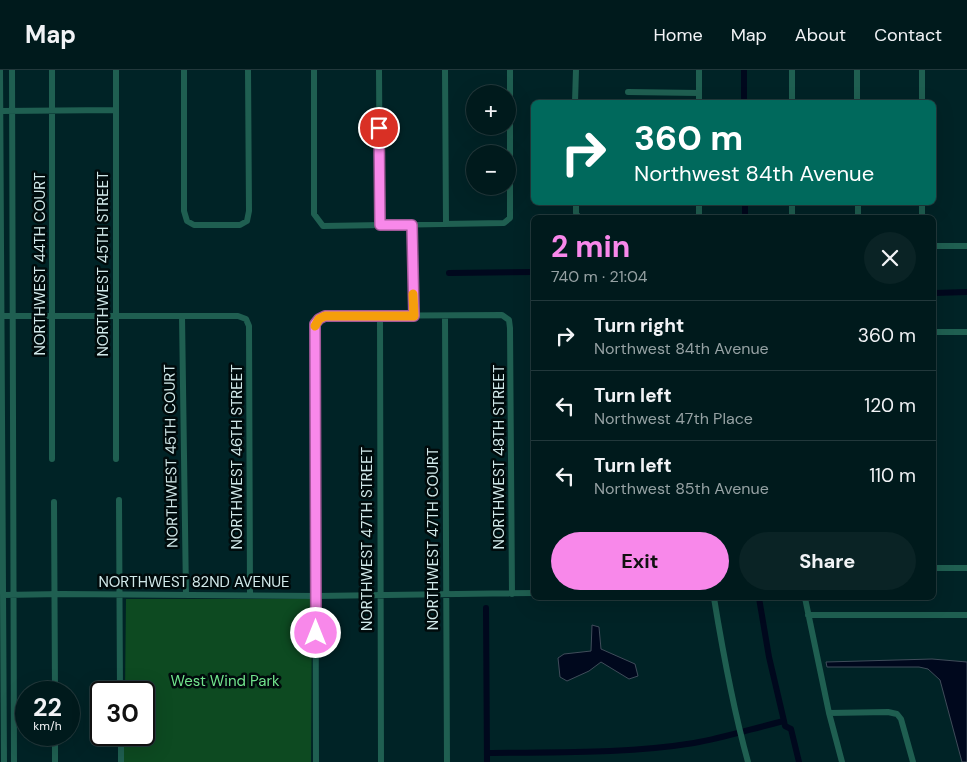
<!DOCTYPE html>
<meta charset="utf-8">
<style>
:root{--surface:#001a1c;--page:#0a2325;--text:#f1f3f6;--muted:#95a1a3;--line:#22383b;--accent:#f888ea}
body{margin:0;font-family:"DM Sans",sans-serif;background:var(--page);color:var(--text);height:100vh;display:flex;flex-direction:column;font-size:19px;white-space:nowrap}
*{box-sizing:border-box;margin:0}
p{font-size:16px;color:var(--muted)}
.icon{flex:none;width:28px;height:28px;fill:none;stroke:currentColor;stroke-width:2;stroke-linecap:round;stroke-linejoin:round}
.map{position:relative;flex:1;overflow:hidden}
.details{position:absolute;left:531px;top:145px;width:405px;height:385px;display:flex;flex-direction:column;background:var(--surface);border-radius:8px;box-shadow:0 5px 20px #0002,0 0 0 1px var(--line)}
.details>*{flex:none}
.guide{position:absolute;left:531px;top:30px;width:405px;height:105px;border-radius:8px;box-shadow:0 5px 20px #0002,0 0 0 1px var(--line);background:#00695c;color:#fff;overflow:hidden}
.fabs{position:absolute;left:466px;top:15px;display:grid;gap:10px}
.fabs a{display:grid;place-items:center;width:50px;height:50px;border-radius:50%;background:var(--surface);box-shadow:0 5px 20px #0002,0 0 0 1px var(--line);font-size:25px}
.speed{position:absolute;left:15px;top:611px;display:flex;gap:10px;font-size:25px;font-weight:700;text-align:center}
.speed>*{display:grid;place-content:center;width:65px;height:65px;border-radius:50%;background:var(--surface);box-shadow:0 5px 20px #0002,0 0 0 1px var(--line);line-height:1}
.speed small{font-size:12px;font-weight:400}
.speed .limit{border:2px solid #111;border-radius:8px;background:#fff;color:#111}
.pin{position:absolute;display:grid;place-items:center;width:42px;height:42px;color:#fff;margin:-21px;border:2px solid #fff;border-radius:50%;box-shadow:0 1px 5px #0007}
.me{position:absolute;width:55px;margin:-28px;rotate:0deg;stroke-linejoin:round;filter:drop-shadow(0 0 4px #0008)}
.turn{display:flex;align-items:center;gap:18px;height:105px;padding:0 20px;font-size:22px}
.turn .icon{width:65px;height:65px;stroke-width:2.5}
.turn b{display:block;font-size:35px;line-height:42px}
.round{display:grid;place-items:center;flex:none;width:52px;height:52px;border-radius:26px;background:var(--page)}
.headline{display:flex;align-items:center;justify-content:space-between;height:85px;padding:0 20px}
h1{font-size:30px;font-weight:700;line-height:38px;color:var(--accent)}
.cta{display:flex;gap:10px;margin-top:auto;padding:10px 20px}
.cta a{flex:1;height:58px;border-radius:30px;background:var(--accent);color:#111;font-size:20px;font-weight:700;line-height:58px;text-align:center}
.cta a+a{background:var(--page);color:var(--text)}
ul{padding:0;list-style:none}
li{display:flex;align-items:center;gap:15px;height:70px;padding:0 20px;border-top:1px solid var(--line)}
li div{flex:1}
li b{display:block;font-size:19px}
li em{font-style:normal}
header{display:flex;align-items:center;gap:30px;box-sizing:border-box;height:70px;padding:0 25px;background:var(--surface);border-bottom:1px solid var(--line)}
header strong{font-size:24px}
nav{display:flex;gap:28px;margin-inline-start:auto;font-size:18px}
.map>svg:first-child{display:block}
.green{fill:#0d4a21}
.water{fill:#00081d;stroke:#3f4c5a}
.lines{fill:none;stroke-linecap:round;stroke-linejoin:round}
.canal{stroke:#00081d;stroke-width:6}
.minor{stroke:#1f5f51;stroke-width:6}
.route-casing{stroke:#a15898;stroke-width:12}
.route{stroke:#f888ea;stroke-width:9}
.slow{stroke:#f59e0b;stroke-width:9}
.labels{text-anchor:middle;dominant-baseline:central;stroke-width:5;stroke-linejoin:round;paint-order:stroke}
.street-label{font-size:15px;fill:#d1e9ea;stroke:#000b0c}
.park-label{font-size:15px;fill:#71e48d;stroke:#000b0c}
</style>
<header>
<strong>Map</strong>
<nav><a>Home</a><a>Map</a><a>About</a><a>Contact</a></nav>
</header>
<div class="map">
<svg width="967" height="692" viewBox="0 0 967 692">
<rect width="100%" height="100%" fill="#002326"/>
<path class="green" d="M126,529H312L311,692H124V665H144V622H125Z"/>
<path class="water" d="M592,555L599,557L601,579L635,594L638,606L629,609L601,592L589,601L567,611L560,607L558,588L564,584L591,581Z
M932,589L967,592V692H962L940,610L928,599L919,597H827L826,592Z"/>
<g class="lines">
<path class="canal" d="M744,0V32
M745,132V148
M449,203L534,202
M934,223L967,222
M759,528L769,587L784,651L785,656L791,659L799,692
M486,538L487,692
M487,683C556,682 626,684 694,673C724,668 754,658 784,651"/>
<path class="minor" d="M0,0L4,692
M12,0L14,692
M184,0V141L187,151L194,155H240L247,151L249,141L248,0
M314,0V144L323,156L504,153L510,148V0
M379,0L380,155
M445,0L446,153
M699,0V32
M792,0V32
M857,0V32
M922,0V32
M628,22L699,23
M575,32L576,0
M1,41L116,40
M576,132V143L579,148
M792,132V148
M858,132V148
M922,132V148
M699,148V132
M412,155L413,246
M934,176H967
M2,246H238L246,249L249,256L250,525
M182,246L186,525
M380,246L381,692
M445,246L447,692
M934,262H967
M52,389V0
M116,389V0
M119,430L120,622
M54,432L55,622
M934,498H967
M3,525L62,524L316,526L534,523
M714,528C723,583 733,638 748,692
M805,528L829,643L842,692
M808,545H967
M829,643L888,642L897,644L901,649L913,692
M55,665V692
M121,665V692
M316,692L315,254L319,249L325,246L502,245L509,250L510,258L512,524"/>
</g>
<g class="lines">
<defs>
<path id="route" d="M316,563L315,254L319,249L325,246H414L412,155H380L379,58"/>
</defs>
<use href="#route" class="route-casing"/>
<use href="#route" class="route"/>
<path class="slow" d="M315,256L319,249L325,246H414L413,224"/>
</g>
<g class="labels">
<g class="street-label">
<text transform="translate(40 194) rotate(-90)">NORTHWEST 44TH COURT</text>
<text transform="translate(103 194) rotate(-90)">NORTHWEST 45TH STREET</text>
<text transform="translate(171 386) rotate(-91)">NORTHWEST 45TH COURT</text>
<text transform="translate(237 387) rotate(-90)">NORTHWEST 46TH STREET</text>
<text transform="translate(499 387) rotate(-90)">NORTHWEST 48TH STREET</text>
<text transform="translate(367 469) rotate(-90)">NORTHWEST 47TH STREET</text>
<text transform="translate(433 469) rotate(-90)">NORTHWEST 47TH COURT</text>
<text x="194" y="512">NORTHWEST 82ND AVENUE</text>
</g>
<g class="park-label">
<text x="225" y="611">West Wind Park</text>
</g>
</g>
</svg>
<div class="fabs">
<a>+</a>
<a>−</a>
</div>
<div class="speed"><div>22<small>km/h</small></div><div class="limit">30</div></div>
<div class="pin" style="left:379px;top:58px;background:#d93025"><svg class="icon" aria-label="arrive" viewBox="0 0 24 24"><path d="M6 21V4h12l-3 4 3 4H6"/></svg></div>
<svg class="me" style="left:316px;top:563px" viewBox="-20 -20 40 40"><circle r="17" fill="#f888ea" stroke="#fff" stroke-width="3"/><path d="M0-11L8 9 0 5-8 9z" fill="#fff"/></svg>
<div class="guide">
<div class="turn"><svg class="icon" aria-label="right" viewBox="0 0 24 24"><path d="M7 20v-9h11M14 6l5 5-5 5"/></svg><div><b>360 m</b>Northwest 84th Avenue</div></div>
</div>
<section class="details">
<div class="headline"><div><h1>2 min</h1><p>740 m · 21:04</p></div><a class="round"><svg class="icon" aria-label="close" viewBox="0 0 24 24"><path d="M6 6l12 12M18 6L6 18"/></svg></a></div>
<ul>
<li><svg class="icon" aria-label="right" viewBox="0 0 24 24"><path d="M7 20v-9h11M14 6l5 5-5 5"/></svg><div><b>Turn right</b><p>Northwest 84th Avenue</p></div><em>360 m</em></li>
<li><svg class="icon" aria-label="left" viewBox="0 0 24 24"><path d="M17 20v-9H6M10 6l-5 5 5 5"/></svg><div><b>Turn left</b><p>Northwest 47th Place</p></div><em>120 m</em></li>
<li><svg class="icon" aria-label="left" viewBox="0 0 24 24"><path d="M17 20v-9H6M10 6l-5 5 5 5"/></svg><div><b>Turn left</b><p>Northwest 85th Avenue</p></div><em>110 m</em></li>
</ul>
<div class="cta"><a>Exit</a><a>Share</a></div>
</section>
</div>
